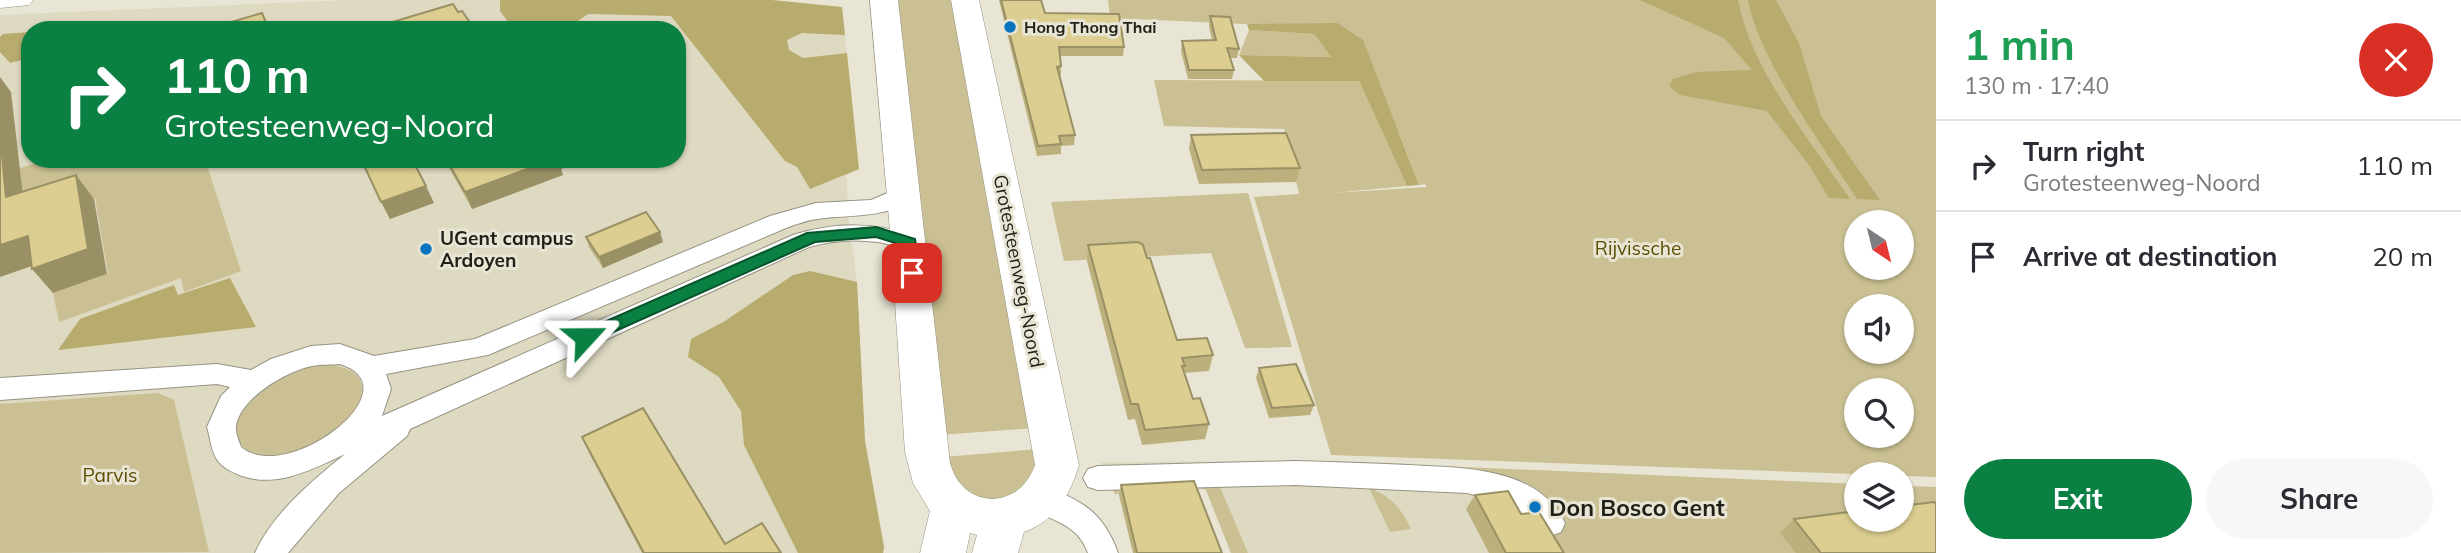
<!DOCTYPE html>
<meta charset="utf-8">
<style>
:root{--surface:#fff;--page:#f7f7f7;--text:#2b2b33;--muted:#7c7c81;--line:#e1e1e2;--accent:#0b8043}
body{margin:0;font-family:Mulish,sans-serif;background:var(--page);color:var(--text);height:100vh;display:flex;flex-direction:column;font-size:26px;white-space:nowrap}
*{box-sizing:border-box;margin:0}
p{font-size:23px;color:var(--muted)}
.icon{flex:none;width:38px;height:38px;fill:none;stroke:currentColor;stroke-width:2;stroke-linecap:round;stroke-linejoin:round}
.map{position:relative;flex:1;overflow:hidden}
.drawer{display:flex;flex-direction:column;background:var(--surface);width:525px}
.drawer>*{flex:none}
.guide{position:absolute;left:21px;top:21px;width:665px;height:147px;border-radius:28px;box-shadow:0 2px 5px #0004;background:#0b8043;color:#fff;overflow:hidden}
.needle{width:46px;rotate:145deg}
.controls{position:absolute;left:1844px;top:210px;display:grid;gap:14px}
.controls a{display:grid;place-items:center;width:70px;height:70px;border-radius:50%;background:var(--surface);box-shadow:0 2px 5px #0004;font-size:35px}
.pin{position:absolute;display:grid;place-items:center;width:60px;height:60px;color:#fff;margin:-30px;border-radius:14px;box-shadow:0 4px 10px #0006}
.me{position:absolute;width:77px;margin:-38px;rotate:66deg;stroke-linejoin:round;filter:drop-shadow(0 0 5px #0008)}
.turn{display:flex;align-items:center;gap:24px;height:147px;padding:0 28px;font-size:32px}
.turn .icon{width:91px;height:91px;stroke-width:2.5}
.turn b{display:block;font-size:49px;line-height:60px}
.round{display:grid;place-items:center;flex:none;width:74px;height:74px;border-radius:37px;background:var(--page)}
.overview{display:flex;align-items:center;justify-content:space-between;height:119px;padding:0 28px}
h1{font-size:42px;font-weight:700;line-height:52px;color:#1e9e55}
.action{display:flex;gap:14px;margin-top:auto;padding:14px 28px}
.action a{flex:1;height:80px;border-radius:42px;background:var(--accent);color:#fff;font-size:28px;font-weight:700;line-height:80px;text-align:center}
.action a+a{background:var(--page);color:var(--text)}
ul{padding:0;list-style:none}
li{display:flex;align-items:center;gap:21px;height:91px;padding:0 28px;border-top:2px solid var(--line)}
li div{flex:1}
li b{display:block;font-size:26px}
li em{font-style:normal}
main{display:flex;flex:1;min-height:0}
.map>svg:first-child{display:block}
.built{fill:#ded9c1;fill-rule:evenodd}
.green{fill:#cac093;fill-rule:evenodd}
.forest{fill:#b7ab6e}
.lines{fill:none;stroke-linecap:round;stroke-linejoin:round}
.minor-casing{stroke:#969383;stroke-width:2}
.major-casing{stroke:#969383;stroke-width:1}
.highway-casing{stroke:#969383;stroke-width:1}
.minor{fill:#fff;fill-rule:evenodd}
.major{fill:#fff;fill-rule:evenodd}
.highway{fill:#fff;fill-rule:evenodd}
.wall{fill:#bcb17c}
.shaded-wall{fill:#999065}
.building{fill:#dbce90;stroke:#999065;stroke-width:2}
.route{fill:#0b8043;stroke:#07532c;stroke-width:2}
.poi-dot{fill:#0874bf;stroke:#e9e5d4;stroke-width:2.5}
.labels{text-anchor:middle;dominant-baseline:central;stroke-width:6;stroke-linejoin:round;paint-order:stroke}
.far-poi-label{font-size:16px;font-weight:bold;fill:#201f18;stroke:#e9e5d4;text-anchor:start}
.poi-label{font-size:19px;font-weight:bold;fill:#201f18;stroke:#e9e5d4;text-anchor:start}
.park-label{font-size:19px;fill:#5b4e00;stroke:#e9e5d4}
.street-label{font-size:19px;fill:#201f18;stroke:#e9e5d4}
.near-poi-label{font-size:23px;font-weight:bold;fill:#201f18;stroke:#e9e5d4;text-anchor:start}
</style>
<main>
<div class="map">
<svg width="1936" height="553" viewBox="0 0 1936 553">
<rect width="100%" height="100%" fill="#e9e5d4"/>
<path class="built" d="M349,0H772L842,7L859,169L847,175L848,215L857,282L865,441L884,547L883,553H0V15ZM30,30H677V159H30Z
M1325,461L1857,484V520H1902V486L1936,487V553H1231L1206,490L1193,487L1115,494L1101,462Z"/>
<path class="green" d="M894,0H956L1035,428L939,435Z
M1108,0H1936V477L1331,455L1254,197L1299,194L1284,129L1164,126L1154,80L1359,81L1407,186L1332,193L1427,187L1425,184L1419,185L1400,135L1336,28L1110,18ZM1857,222H1902V268H1857ZM1857,306H1902V352H1857ZM1857,390H1902V436H1857Z
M1249,30L1314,34L1331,57L1239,55Z
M49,159H205L241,271L184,292L181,278L59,322L53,293L108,274L95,198L26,220L20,168Z
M1248,193L1292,347L1245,348L1211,253L1064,261L1051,202Z
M313,364C409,362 344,446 289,454C217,465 226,408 273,378C284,371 301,368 313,364Z
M158,393L174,400L209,552L0,553V404Z
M1038,449L1041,465L1014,496L985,501L959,490L943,457Z
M1325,461L1857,484V520L1796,553H1547L1550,523L1567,522L1547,502L1326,465Z
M1218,482L1248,553H1231L1206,490L1193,487L1115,494L1111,487Z
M1902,486L1936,487V537L1902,518Z
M1369,488C1391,496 1401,508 1411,529L1390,532Z"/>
<path class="forest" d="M500,0H772L842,7L845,35L802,33L787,40L789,50L803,58L847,53L859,169L810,189L797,167L785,161L671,16L588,14L575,23L584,30H514L500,11Z
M1640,0H1738C1751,70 1810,140 1850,199L1829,198L1809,165L1767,111L1680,95L1669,86L1673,79L1696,72L1752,70L1724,38Z
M1748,0H1776L1799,43L1821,116L1880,200L1857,199C1822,144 1760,62 1748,0Z
M1337,23L1363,40L1419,185L1407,186L1359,81H1264L1239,55L1331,57L1314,34L1249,30L1247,24Z
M30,32V58L10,63L0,52V37L3,34Z
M810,271L857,282L865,441L884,547L883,553H798L744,445L741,411L719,377L688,357L691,339L725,321L793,275Z
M230,278L256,327L58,350L80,319L174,285L178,295Z"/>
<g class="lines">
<defs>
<path id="minor" d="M904,186L912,188L915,193C898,220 845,214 818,219C807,220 797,224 786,228L488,355L386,374L391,389L382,416L793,235C836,222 874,222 917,236L921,242L917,248C904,252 892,244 878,242C855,239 832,240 809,247L410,429L407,436L339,493L288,553H255C273,513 312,481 345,454C313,469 278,488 242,476C232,472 222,468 216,458C211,449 210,437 207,427L221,396L230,387L217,384L0,400V378L217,364L251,370L271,359L311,346L340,344L374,356L475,339L770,216L816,203L871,200ZM340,364C416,388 287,486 241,447C239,441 235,432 236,426C240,398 287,371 312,366C321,364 331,365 340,364Z
M1295,461C1333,462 1370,463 1408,465C1461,468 1538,466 1565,523L1561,532L1550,536L1539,532L1523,515L1502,502L1467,493L1295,485L1098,490L1088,487L1083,478L1088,469L1098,466Z
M1041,485C1081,500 1103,511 1118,553H1088C1075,516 1038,523 1026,498L1031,489Z"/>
<path id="major" d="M0,0H33L29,5L0,8Z"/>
<path id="highway" d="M870,0H898L950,463C963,510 1019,511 1035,465L951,0H979L1079,465C1069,497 1056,520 1024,532L1018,553H972L977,535L970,533L966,553H920L930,511L913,483L905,452L891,242Z"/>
</defs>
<use href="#minor" class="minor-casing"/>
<use href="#major" class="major-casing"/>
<use href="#highway" class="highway-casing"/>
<use href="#minor" class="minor"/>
<use href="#major" class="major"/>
<use href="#highway" class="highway"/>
</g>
<path class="wall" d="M999,0H1041L1045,13L1124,47L1123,56H1060L1061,66V76H1059L1075,135L1074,145L1061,146V154L1037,156Z
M1210,16L1239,49L1237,58H1230L1234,70L1232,79H1188L1181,51L1182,41L1212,40L1209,26Z
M1191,135L1300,168L1296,182L1199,184L1189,149Z
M444,159H582V161L561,169L563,175L472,209Z
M586,237L663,242L603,268L589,247Z
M1088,245L1177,340L1213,355L1209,371L1184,373L1193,399L1209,424L1205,439L1142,445L1135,419L1128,420L1087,261Z
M1259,368L1314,405L1310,415L1269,418L1256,378Z
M582,437L725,544L781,553H642L590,455Z
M1121,485L1222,553H1133L1119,495Z
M1475,495L1564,553H1489L1466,509Z
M1794,519L1936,553H1796L1780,533Z"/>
<path class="shaded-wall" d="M0,77L11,92L26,221L6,197L0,135Z
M554,159H582V161L561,169L563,175L472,209L465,192Z
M76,175L94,199L107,274L53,293L32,269Z
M426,186L434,203L390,219L381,202Z
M660,232L663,242L603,268L599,257Z
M28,236L49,260L0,277V245Z"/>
<path class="building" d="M1001,0H1041L1045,13L1119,14L1124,47H1059L1061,66L1057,67L1075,135L1059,136L1061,144L1038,146Z
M453,4L458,12L462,11L475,30H373L372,28Z
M262,13L269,30H204Z
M1210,16L1230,17L1239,49L1227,48L1234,70H1189L1182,41L1216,40Z
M1286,133L1300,168L1202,170L1191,135Z
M0,135L6,197L76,175L88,249L32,269L28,236L0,245Z
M361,159H412L426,186L381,202Z
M446,159H554L465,192Z
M646,212L660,232L599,257L586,237Z
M1138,242L1143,245L1147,258H1150L1177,340L1207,338L1213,355L1182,358L1185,366H1182L1193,399L1200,398L1209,424L1145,430L1138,404H1131L1088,245Z
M1296,364L1314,405L1272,408L1259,368Z
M643,408L725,544L762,523L781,553H644L582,437Z
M1194,481L1222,553H1137L1121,485Z
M1508,491L1521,514L1539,512L1564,553H1506L1475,495Z
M1934,502L1936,504V553H1821L1794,519L1857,511V520H1902V506Z"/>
<path class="route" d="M876,227L915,239L920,273L917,277H906L902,245L876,237L815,242L591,342H579L577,337L579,333L807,233Z"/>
<g class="poi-dot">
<circle cx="1010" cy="27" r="7"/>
<circle cx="426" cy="249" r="7"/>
<circle cx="1535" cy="507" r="7"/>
</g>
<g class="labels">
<g class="far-poi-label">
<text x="1024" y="27">Hong Thong Thai</text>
</g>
<g class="poi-label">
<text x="440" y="238">UGent campus<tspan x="440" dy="22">Ardoyen</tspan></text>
</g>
<g class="park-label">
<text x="1638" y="248">Rijvissche</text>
<text x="110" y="475">Parvis</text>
</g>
<g class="street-label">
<text transform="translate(1019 271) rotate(79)">Grotesteenweg-Noord</text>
</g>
<g class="near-poi-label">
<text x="1549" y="507">Don Bosco Gent</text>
</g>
</g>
</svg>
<div class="controls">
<a><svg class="needle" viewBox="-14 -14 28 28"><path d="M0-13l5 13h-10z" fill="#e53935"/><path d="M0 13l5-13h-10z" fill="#7c7c81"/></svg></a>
<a><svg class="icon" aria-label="sound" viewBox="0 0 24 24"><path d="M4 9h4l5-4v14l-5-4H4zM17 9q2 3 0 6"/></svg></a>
<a><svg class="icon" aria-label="search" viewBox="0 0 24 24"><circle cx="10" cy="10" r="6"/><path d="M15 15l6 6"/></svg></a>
<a><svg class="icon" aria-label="layers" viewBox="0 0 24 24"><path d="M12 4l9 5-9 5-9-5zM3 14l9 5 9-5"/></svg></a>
</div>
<div class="pin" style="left:912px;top:273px;background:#d93025"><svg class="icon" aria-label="arrive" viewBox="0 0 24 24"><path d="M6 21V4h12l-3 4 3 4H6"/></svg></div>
<svg class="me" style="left:585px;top:337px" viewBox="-20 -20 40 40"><path d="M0-17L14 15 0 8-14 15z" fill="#0b8043" stroke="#fff" stroke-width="4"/></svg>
<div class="guide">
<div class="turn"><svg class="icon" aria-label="right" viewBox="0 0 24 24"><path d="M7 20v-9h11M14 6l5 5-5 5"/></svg><div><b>110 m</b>Grotesteenweg-Noord</div></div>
</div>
</div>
<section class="drawer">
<div class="overview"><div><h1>1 min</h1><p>130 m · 17:40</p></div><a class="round" style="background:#d93025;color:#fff"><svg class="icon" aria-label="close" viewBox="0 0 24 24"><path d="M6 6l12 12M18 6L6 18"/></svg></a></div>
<ul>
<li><svg class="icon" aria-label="right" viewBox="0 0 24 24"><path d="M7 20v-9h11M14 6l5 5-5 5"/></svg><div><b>Turn right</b><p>Grotesteenweg-Noord</p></div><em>110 m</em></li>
<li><svg class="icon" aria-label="arrive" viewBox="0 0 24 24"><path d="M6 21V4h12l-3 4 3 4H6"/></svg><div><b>Arrive at destination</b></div><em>20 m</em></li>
</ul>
<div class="action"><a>Exit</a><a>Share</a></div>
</section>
</main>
